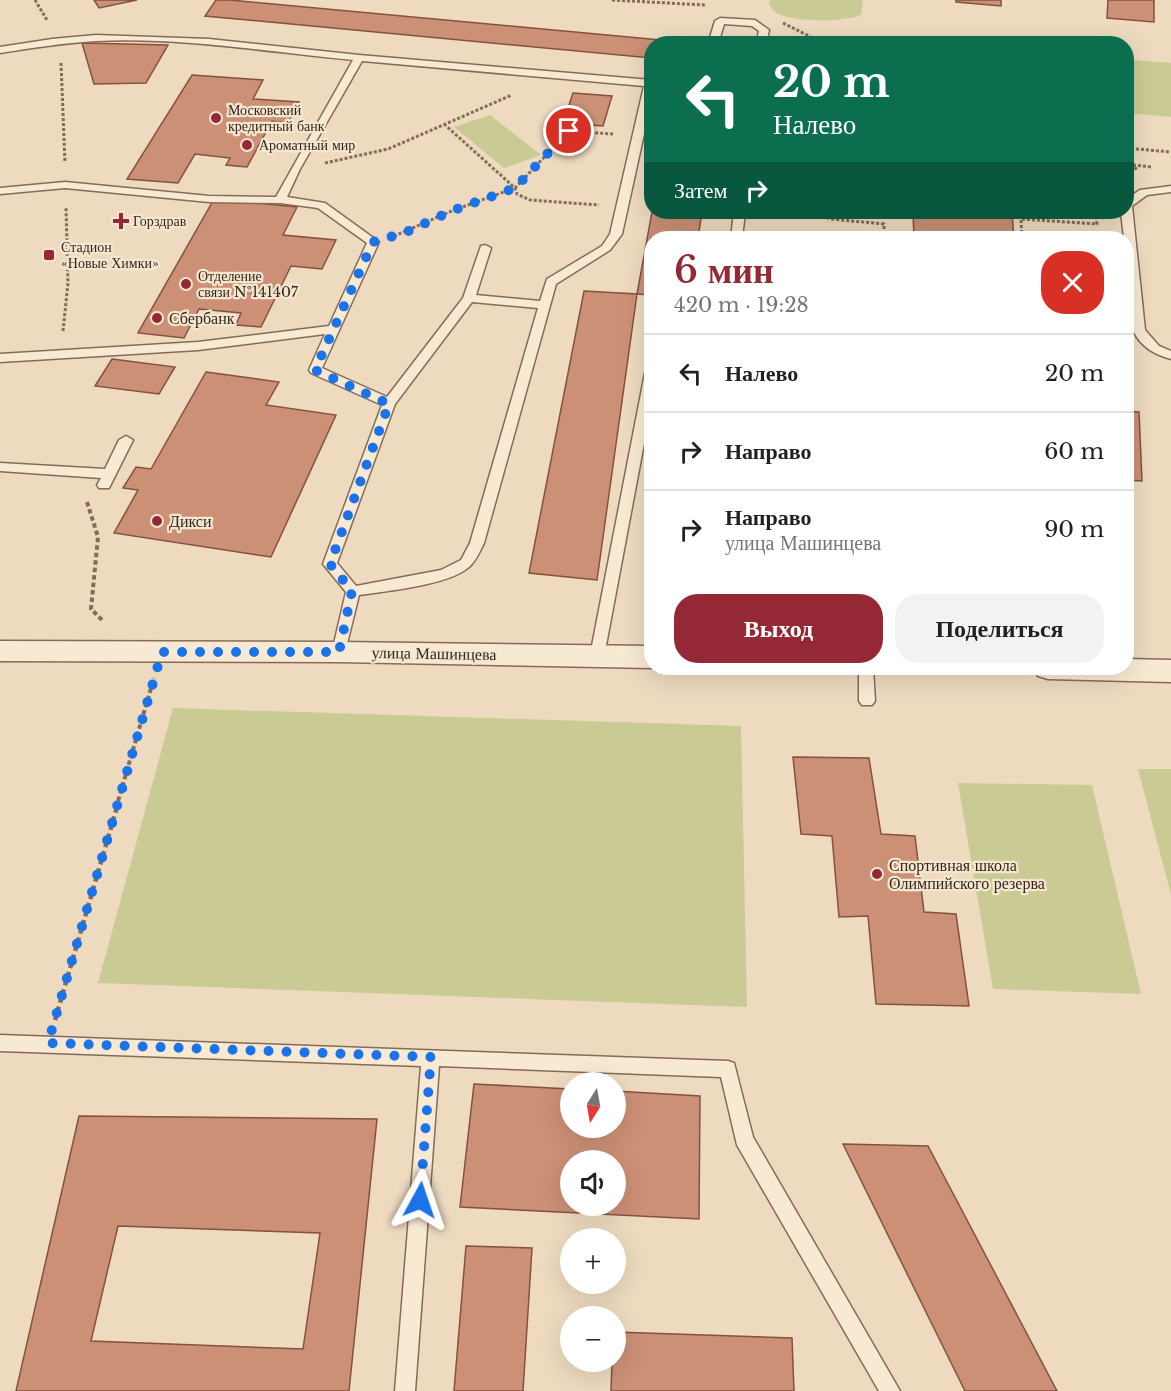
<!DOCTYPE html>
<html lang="ru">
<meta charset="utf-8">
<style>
:root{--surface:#fff;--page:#f2f2f2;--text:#202124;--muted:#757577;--line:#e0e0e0;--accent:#942935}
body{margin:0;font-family:"Libre Baskerville",serif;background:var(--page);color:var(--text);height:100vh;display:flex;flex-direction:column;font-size:22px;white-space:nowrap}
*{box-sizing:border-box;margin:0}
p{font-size:20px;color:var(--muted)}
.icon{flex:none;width:33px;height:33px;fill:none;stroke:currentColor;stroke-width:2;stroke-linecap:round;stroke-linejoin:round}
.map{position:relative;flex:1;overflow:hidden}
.side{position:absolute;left:644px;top:231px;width:490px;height:444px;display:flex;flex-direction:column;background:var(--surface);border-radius:24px;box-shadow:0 6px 24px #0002}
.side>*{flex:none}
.banner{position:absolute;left:644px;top:36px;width:490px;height:183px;border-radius:24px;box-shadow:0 6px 24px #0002;background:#0b6e4f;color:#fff;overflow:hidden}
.needle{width:39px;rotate:191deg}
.fabs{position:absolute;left:560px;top:1072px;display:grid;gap:12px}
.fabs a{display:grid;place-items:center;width:66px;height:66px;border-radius:50%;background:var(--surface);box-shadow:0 6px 24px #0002;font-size:30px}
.pin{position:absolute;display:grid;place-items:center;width:51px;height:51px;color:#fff;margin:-26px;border:3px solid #fff;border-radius:50%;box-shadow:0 2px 6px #0007}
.me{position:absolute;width:66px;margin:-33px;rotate:5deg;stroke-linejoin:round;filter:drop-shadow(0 0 4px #0008)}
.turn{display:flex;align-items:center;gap:21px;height:126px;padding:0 30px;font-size:27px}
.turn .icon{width:78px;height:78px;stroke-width:2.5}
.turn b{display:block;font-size:42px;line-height:51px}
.then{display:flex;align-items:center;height:57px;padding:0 30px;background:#0003;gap:12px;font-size:22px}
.round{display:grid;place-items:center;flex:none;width:63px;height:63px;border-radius:24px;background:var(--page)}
.overview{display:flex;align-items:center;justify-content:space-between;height:102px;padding:0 30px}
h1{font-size:36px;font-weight:600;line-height:45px;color:var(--accent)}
.button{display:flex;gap:12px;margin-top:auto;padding:12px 30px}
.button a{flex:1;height:69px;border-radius:24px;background:var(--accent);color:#fff;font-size:24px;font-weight:600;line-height:69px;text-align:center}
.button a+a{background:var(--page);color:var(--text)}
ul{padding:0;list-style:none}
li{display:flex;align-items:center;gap:18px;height:78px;padding:0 30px;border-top:2px solid var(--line)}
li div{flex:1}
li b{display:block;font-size:22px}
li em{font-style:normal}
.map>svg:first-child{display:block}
.green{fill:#cacb94}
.building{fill:#cb9076;stroke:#84523e;stroke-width:1.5;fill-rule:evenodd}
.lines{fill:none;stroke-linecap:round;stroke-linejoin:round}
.service-casing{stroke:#856b58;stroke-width:3}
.minor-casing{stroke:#856b58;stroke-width:3}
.path-far2{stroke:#856b58;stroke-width:3;stroke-dasharray:3 2;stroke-linecap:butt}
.path-far1{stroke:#856b58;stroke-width:4;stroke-dasharray:4.5 3;stroke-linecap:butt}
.path{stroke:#856b58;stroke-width:4.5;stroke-dasharray:5 4;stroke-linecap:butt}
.service{fill:#f8e9d2;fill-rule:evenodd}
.minor{fill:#f8e9d2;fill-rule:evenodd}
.route{stroke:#1a73e8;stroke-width:10;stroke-dasharray:0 18}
.poi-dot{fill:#942935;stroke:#f5e6cf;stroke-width:2}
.labels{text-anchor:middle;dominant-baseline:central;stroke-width:4.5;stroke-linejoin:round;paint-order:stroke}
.far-poi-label{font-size:14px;fill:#35261c;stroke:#f5e6cf;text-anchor:start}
.poi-label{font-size:16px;fill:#35261c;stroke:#f5e6cf;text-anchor:start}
.street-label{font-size:16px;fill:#35261c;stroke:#f5e6cf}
</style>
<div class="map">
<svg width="1171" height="1391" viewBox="0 0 1171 1391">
<rect width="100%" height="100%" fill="#eddabf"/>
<path class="green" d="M770,0H863L861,15C844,22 791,23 775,12C773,10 771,7 769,4Z
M1128,60L1171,63V117L1129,113Z
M490,115L541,155L504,168L454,127Z
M173,708L741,726L747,1007L98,983Z
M1138,769H1171V895Z
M958,783L1092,785L1141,994L993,989Z"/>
<path class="building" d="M94,0H137L99,8Z
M216,0H230L693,43L651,44V58L205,16Z
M956,0H1001V6L956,2Z
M1108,0H1154V22L1107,18Z
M82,43L168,45L146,83L94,84Z
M192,75L263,80L253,99L299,102L288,123L272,121L247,167L226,165L230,158L195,154L178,183L127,179Z
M573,93L612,96L603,126L563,123Z
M214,199L297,207L283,235L336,240L322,269L291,266L261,327L236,325L241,313L199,309L184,338L138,333Z
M652,212H702L698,238H651V295L637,294Z
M913,212H1090L1091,217L1012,212L1014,238H914Z
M584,291L637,294L597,580L529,573Z
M112,359L175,367L159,394L95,386Z
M206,372L279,382L266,405L336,415L271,557L114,533L138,490L123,488L136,467L151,469Z
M1126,411L1139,412L1142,481L1126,480Z
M793,757L869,758L881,834L915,836L924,912L956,914L969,1006L876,1004L868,916L839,917L832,836L801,834Z
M474,1084L570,1089V1128H615V1091L700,1096L699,1219L460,1207ZM570,1161H615V1206H570Z
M79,1116L377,1119L349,1391H16ZM118,1226L320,1233L303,1349L91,1341Z
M843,1144L928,1146L1057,1391H965Z
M466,1246L532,1248L523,1391H454Z
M615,1332L792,1338L794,1391H611L612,1362H615Z"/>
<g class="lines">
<defs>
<path id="service" d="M720,18L755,20L769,30L766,44H756L759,31L752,26L724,24L718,44H708L715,21Z
M96,35L209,39L359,55L651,80V102L622,234L610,250L556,284L484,543C480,551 476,561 469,567C449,585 387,591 359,595L344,656L339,657L332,652L346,592L323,564L382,405L311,373L309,370L325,334L198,350L0,362V354L198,342L329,326L367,243L318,208L280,203L209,202L65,188L0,194V188L65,182L209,196L276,197L353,60C268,52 182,37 96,41C63,43 32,48 0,53V47L52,39ZM362,61L644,86L610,234L602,246L547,279L540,301L476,295L491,248L485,245L481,246L463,298L387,397L322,368L379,242L325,203L287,197L300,169ZM472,302L538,308L470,543L461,560L441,570L356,586L337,563L395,404Z
M1171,186V192L1147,195L1132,206L1145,330L1159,346L1171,351V359C1156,355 1141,347 1134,332C1127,320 1126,255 1126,238H1124L1121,212H1126V199L1140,190Z
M734,212H745L742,238H731Z
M651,369V406L604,656L597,661L590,656L645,373Z
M126,436L133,440L109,488H99L97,485L101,478L0,471V463L105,469L119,440Z
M859,668H873L875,701L872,705H862L859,701Z
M0,1035L728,1061L734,1063L753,1137L900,1391H879L737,1145L721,1077L439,1066L415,1391H395L421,1066L0,1051Z"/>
<path id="minor" d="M0,641L339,642L651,646V668L339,662L0,661Z
M1126,659L1171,660V682L1048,679L1038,676L1033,668H1126Z"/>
</defs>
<use href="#service" class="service-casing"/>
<use href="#minor" class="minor-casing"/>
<path class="path-far2" d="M35,0L47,20
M612,0L705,5
M783,23L825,44
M61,63L65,163
M444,124L515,188L517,194L530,200L599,205
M1126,148L1171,152
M1126,162L1138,170
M325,163L388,149L512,95
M1133,165L1152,167
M814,212V214L831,219L884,224V238
M394,236L454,210L515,188L569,131L613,134
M1022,238L1021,219L1097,224L1095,212
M63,331L68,283L66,207"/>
<path class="path-far1" d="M87,502L98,537L91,609L104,622
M116,808L154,678"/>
<path class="path" d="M55,1020L117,807"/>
<use href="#service" class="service"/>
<use href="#minor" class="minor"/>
</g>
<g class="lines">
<path class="route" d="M420,1200L431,1057L48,1043L162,652H339L352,591L330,564L389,404L315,370L373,242L404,233L454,210L515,188L569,131"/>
</g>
<g class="poi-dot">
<circle cx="216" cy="118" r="6"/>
<circle cx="247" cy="145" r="6"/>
<path d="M118 212h6v6h6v6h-6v6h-6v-6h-6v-6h6z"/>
<rect x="43" y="249" width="12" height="12" rx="3"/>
<circle cx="186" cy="284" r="6"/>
<circle cx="157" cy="318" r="6"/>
<circle cx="157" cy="521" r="6"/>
<circle cx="877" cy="874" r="6"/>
</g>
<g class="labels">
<g class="far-poi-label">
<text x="228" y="110">Московский<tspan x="228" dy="16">кредитный банк</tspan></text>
<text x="259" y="145">Ароматный мир</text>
<text x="133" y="221">Горздрав</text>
<text x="61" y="247">Стадион<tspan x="61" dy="16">«Новые Химки»</tspan></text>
<text x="198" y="276">Отделение<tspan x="198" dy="16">связи №141407</tspan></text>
</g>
<g class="poi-label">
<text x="169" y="318">Сбербанк</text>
<text x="169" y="521">Дикси</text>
<text x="889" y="865">Спортивная школа<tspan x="889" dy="18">Олимпийского резерва</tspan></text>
</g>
<g class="street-label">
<text transform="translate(434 653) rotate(1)">улица Машинцева</text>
</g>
</g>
</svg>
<div class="fabs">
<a><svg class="needle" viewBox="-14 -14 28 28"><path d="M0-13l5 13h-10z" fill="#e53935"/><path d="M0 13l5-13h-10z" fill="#757577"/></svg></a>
<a><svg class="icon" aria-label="sound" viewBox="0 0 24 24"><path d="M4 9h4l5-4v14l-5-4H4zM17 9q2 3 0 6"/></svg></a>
<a>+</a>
<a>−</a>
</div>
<div class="pin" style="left:569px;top:131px;background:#d93025"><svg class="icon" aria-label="arrive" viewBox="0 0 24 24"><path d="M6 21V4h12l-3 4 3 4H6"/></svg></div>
<svg class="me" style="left:420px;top:1200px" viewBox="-20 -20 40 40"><path d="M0-17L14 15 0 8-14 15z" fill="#1a73e8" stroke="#fff" stroke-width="4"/></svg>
<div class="banner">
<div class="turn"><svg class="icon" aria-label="left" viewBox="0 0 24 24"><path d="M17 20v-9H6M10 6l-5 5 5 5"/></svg><div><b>20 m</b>Налево</div></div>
<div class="then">Затем<svg class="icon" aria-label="right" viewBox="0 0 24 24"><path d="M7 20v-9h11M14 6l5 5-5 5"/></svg></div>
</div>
<section class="side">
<div class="overview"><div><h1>6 мин</h1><p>420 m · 19:28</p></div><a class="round" style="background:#d93025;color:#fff"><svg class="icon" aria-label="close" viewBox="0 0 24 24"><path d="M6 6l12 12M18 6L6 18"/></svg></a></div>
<ul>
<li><svg class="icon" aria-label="left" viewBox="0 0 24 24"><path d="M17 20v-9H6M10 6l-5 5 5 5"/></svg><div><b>Налево</b></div><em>20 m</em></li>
<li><svg class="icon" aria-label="right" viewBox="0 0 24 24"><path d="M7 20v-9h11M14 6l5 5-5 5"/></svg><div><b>Направо</b></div><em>60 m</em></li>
<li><svg class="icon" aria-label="right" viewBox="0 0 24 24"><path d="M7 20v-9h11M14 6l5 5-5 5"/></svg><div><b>Направо</b><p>улица Машинцева</p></div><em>90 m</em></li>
</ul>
<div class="button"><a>Выход</a><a>Поделиться</a></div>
</section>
</div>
